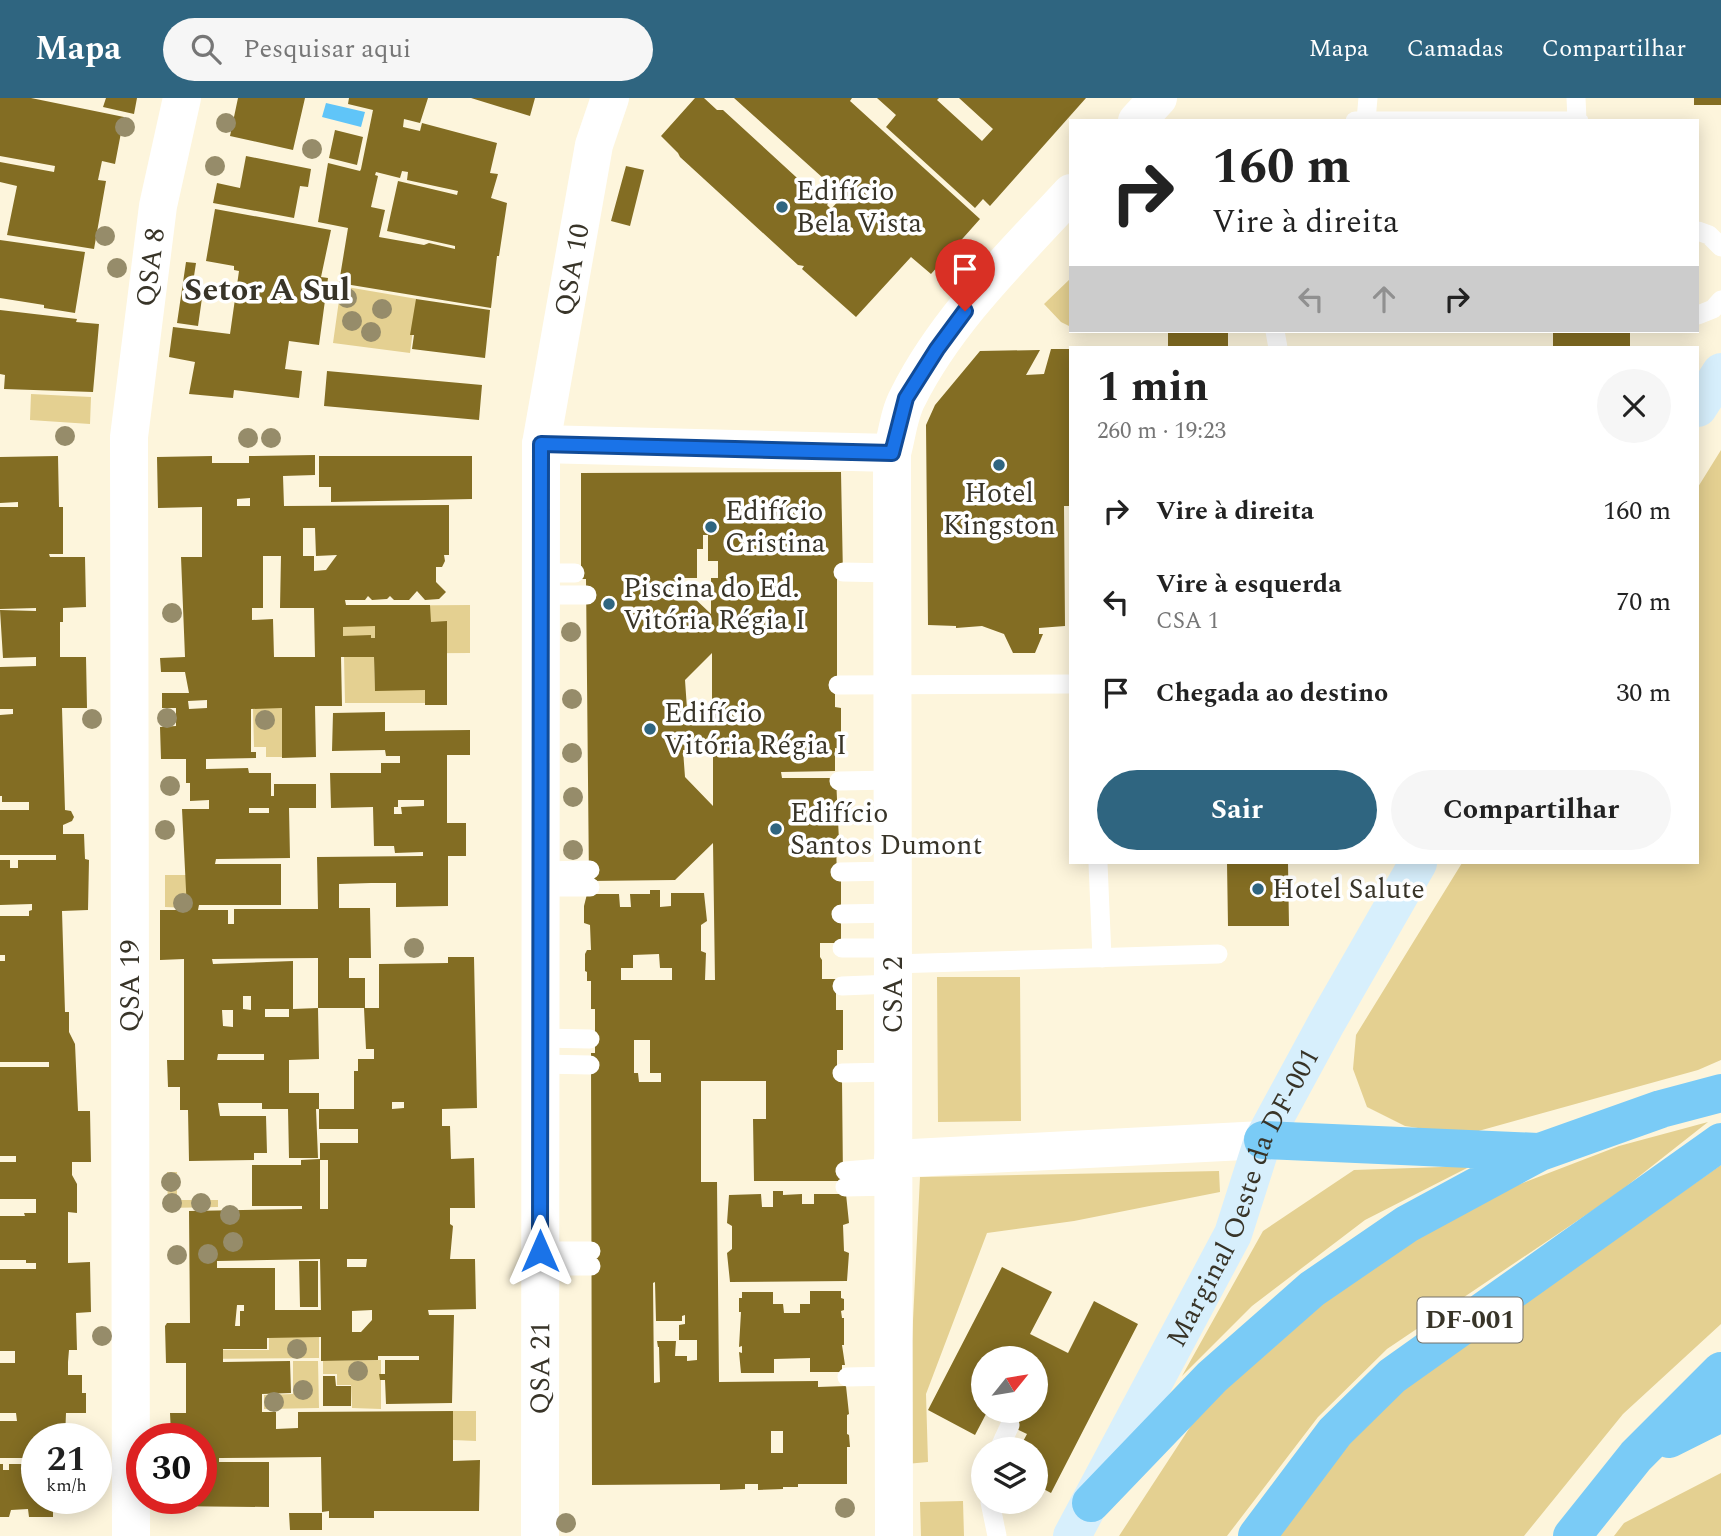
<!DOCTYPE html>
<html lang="pt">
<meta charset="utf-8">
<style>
:root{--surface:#fff;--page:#f6f6f6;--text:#222;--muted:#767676;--accent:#2f6580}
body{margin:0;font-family:Spectral,serif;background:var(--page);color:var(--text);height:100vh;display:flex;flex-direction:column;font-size:26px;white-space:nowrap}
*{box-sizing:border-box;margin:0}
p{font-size:23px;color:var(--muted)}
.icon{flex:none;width:38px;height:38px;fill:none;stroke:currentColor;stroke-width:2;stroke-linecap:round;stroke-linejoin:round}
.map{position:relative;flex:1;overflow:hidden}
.side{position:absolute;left:1069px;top:248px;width:630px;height:518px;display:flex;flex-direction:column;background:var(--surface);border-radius:0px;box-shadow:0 4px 18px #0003}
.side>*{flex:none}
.top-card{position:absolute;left:1069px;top:21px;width:630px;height:214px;border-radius:0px;box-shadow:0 4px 18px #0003;background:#fff;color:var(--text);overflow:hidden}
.needle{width:46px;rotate:60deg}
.buttons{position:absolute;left:971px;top:1248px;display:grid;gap:14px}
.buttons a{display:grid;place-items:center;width:77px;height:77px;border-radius:50%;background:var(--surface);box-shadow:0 4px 18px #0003;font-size:35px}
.speed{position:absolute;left:21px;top:1325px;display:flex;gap:14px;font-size:35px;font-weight:700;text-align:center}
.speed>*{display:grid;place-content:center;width:91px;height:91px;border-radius:50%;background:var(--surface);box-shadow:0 4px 18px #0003;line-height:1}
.speed small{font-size:18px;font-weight:400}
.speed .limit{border:10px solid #d22;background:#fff;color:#111}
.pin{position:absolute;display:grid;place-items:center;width:60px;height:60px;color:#fff;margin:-72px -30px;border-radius:50% 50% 50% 0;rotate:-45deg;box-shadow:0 0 7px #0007}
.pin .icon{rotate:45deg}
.me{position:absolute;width:77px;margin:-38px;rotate:0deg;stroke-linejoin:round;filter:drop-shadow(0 0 5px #0008)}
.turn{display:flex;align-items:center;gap:24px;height:147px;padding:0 28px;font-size:32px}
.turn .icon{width:91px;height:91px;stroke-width:2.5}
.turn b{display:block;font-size:49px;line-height:60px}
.lanes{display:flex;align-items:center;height:66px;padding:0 28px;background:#0003;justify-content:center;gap:35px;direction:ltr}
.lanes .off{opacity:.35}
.round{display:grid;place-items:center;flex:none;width:74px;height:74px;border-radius:37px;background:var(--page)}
.headline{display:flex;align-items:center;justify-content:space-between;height:119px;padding:0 28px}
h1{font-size:42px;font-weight:700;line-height:52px}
.primary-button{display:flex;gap:14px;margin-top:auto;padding:14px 28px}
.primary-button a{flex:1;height:80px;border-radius:42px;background:var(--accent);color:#fff;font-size:28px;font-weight:700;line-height:80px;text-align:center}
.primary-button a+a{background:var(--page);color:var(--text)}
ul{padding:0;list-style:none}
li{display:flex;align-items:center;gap:21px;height:91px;padding:0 28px}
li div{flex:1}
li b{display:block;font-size:26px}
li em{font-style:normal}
header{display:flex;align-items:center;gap:42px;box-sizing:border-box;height:98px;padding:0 35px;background:var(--accent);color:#fff}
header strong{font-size:33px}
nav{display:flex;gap:38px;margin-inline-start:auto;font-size:24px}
.search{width:490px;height:63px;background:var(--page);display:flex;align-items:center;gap:18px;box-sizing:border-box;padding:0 24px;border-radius:38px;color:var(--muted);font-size:26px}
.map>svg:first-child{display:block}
.green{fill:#e4d091}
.water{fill:#60c5f8}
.building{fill:#836d23;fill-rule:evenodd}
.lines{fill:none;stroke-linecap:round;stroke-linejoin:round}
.lane{stroke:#fff;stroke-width:19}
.street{stroke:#fff;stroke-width:38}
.secondary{stroke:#d7effc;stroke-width:38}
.highway{stroke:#7acbf6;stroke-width:38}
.tree{fill:#968c6a}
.route-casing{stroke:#114b97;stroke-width:18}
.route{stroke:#1a73e8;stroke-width:12}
.poi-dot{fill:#2f6580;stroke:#fff;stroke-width:2.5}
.labels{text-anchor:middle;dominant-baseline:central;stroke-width:7;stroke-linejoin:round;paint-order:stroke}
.shield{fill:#fff;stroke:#747168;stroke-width:2}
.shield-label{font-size:26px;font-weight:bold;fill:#383428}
.poi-label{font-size:28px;fill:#383428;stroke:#fff;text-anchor:start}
.street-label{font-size:28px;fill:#383428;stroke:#fff}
.quarter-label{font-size:32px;font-weight:bold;fill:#383428;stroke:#fff}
</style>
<header>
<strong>Mapa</strong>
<div class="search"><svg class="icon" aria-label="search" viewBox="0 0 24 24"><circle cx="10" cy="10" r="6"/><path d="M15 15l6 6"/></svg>Pesquisar aqui</div>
<nav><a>Mapa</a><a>Camadas</a><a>Compartilhar</a></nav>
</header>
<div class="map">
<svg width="1721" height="1438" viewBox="0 0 1721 1438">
<rect width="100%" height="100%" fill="#fdf5dc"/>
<path class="green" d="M1071,180V229L1061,224L1044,206Z
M341,188L417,201L410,255L333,245Z
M31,296L91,299L90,326L30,322Z
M1721,352V962L1698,972L1464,1037L1405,1028L1367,1009L1353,971L1356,937L1462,765H1698V389Z
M470,507V555L317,556L318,508Z
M344,558H374L375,592H426V605H345Z
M253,610H282V659H266V649H254Z
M165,777H187L188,810L165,809Z
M937,879H1020L1021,1023L938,1024Z
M1708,1024L1614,1098L1387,1251L1318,1319L1227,1438H1119L1196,1320L1281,1236L1373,1164L1484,1100L1619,1048Z
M1721,1067V1226L1623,1316L1524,1438H1269L1351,1335L1413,1283Z
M1471,1068L1365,1122L1252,1208L1182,1278L1263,1133L1354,1072Z
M1219,1073L1220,1094L1074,1123L987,1135L926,1296L928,1364L906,1366L920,1079Z
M167,1074H177V1102H218V1109L168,1110Z
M269,1238H319V1260L192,1261V1252H269Z
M381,1262V1311L352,1310L351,1287H337V1276H323V1263Z
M293,1263H318L319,1310L264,1311V1297L293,1296Z
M453,1313H476V1343L453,1342Z
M1721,1375V1438H1614L1624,1425Z
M963,1403L964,1438H921L920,1404Z"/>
<path class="water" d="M326,5L365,14L361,29L322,19Z"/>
<path class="building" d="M0,0H31L124,19L115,66L102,63L98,82L106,83L94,151L7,137L17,88L0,84V64L54,74L55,68L0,58Z
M106,0H137L134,16L103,9Z
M238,0H305L293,52L230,38Z
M349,0H428L420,25L404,21L403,29L420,33L422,25L497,45L490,75L498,76L491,100L507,105L499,158H497L491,210L339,185L348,130L318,124L328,65L360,73L361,71L373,12L348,6ZM402,73L408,74L407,82L458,93L457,97L398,83L387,133L455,148V151L429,145L424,147L379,139L385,112L371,109L378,78L375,77L376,74L400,80Z
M471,0H535L530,18Z
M695,0H704L717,12H723L808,90L811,88L829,104L827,107L831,111L843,98L734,0H852L850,3L980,121L931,176L911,159L856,219L802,171L804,168L798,167L680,59L678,55L661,38Z
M877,0H939L937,2L982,43L993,31L959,0H1086L990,108L983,101L975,110L886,29L896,17Z
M1694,0H1721V7H1694Z
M335,32L363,39L357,67L329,60Z
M246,58L311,71L308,89L300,88L294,120L213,105L217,85L240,90Z
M626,68L644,72L630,128L611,123Z
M215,111L331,132L321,179L328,180L319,247L289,243L285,271L302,273L299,300L234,292L233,300L189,296L195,264L169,259L173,229L230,236L239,173L234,172V168L206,163Z
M0,142L85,154L75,215L44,210V207L0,200Z
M186,164L196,165L192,191L203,193L198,228L177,225Z
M416,201L490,212L485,260L412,251L414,237H410Z
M0,212L77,221L76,224L99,226L93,294L4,291L5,277L0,276Z
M1168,233H1228V250H1168Z
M1553,233H1630V250H1553Z
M1051,251H1071V408H1064L1065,528L1039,530V536H1043L1035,555H1013L1004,536L982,528L956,530V528L928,527L926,327L935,307L980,253L1040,252L1026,277L1044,276Z
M327,273L482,287L479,322L324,308Z
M315,357V377L283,378L284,408L449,407V457H444L445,463L442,469H436V484L446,494L439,501L425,502L417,493L409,502H394L390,498L387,501L372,502L368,498L365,502H345L346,507H430L431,524L447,523V607H425V592L375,593L374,559H341L342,608H315L316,659L282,660V610L251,611V654H256V660L206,661V671L248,670L249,675H271V698H274V686H316V710H289L290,760L216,761L215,766H281V807H199L198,812H228V826H234V811H318L317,759L423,758V754L395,755L394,748H374L373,709L331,710L330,675H381V665H400V658H386L385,652L332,653L333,615L385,614V633L470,632V657H447V725H466V758H448V808L396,809V785H371L339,786V810H370L371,860H349V880H365V910H379V866L448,865V859H474L477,1010L442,1011V1028H450L451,1061L474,1060L475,1110H450V1126L453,1128L450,1161H475L476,1211L428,1212L429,1217H454L452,1305L386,1306L385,1282H380L379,1276H385V1262H419V1258H378V1262L321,1263V1239L267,1240V1251H223V1264L290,1263L291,1295L262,1296V1314H276V1331L298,1330V1314L453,1313V1363L480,1362L479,1413H374V1420H329V1413L322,1414L321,1359L219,1360V1364H269V1409L165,1408V1400H201V1340H185V1337H171L170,1315H186V1265H166L165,1228L167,1225H190L189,1113L302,1111V1108H252V1067H301V1062L320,1061V1045H358V1031H319V1011H316L318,1060H289L288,1011H262V1005H218L220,1018H266L267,1055H254V1062L189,1063L188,1012H180V989H168L167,962H184V861L160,862V812H187L182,711H209V702L190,703V685H186V661H161L160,629L176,628V610H162V595H189L185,574H161L160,560L185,559L181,459H202V409L158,410L157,359L212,358V365H249V358ZM250,400V408H237V401ZM303,430H315L316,458L337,457L326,472L314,473V458H303ZM263,458H281L280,510H314L315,559H274L273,521L252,522V510H263ZM375,528V540H371V537L343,538V529ZM207,602V610L189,611L188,603ZM398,702H424V708L401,709L402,716H394V709H398ZM249,710H269V715H249ZM318,860V910H364L366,951H374V961H358V973H354V1011H319V995H289V962L319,961L318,910L293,911V863L213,866L212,861ZM243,898H251V912L243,911ZM265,911H289V919H265ZM222,912H233V929L223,928ZM218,956H264V962H217ZM392,1004H404V1010L392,1011ZM320,1062H328V1111H320ZM320,1161L321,1212H275V1170H217V1163ZM347,1161H367L366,1169H347ZM237,1207H244V1213H240V1228H235ZM372,1212V1222L361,1234H352V1213Z
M58,358L59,409H63V456H49L50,459H85L86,509L63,510V524H60V559H86L87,610H62L65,712L71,713L74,719L72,723L63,727V736H84L85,761L89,762L88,812L62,813L65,914H69V934L75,946L78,1013H90L91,1064H72V1077L77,1086V1115L68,1114V1165L90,1164L91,1214L76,1215L77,1252H69L68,1264V1277H82V1295H86V1315H66L65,1340H37V1360H0V1323H17L16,1315H0V1265H15V1253H0V1171H36V1165H26V1162H0V1118H25L24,1115H36V1101H0V1064H16V1058H0V969H49V964H0V863H5V857H0V818H29V813L32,812V806L0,807V762H10V770H18V762H56V757H0V712H29V704H2V698H0V617L13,616V611H0V569L36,568V559L3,560L0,512L36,513V510L0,511V409H18V404L0,405V359Z
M319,358H472V401L331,404V389H319Z
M841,374L843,478L837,479V579L835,588V609L841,610V651L835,650V673L781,674L782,680H836L839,743H836L837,782H841V845H820V859L822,862V881H836V912H843V952H837V982H842L843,1083H754L753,1021H766V983H701V1084H717L719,1284L818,1283V1289L846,1288L849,1316L847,1317V1336L849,1337L850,1349H847V1386H798V1389H783V1391L758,1392V1386H745V1391L720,1392V1386L592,1387L591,955H595V911H591V883H587V874L585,873V856L587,852H591L590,827L584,825V808L587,796H619L620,809H631L630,796H650V792H660V809L671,808V795H704L707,823L701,827V853L706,855L705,882H715L713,745L675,782L589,783L586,481H581V375ZM703,437H708V463H718V480H711V516L673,480H697V451H703ZM712,555V611H687L685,582ZM713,651V708L685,679L683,652ZM659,856L660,870H672V882H621V870H633V857ZM634,942H650V975H661V984H639L638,975H634ZM655,1184L656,1223H682V1218L685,1217V1226L679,1227V1242H697V1262L687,1263V1258H675L676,1243H657L658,1249H659L660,1284L654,1285L653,1185ZM771,1333H783V1355H771Z
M1227,765H1288L1289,828H1228Z
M773,1093H783V1097L802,1096V1106H814V1096H846L849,1125L843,1127L844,1153L849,1155L847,1183L730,1184L727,1155L732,1151V1128L727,1125L729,1097L761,1096L762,1109H773Z
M299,1163H318V1209H300Z
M1002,1169L1052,1194L1030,1236L1068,1255L1094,1203L1138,1226L1051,1395L1036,1387V1351H1019L1027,1336L986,1316L975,1337L928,1312ZM984,1260H1036V1312H984Z
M810,1193H841V1200L844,1201V1212L841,1213L842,1220H844V1247H842L845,1267H842V1274H810V1260L774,1261V1275H741L739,1254L742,1255V1248L739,1249L741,1214H739V1200H742V1194H773V1206H783L784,1215H800V1206H810Z
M323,1278H335L336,1288H351V1308H323Z
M0,1366H3V1372H9V1366H37V1400H69V1411H53V1419H29L28,1411L11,1412L9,1419H0Z
M289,1415H322V1432H290Z"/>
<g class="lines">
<path class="lane" d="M1576,0L1577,22
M1366,22L1368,0
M1355,23H1579
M1698,133L1709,137L1721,149
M1698,217L1713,211L1721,202
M1275,233L1278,250
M843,474L892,475
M541,475H575
M541,497H587
M838,587L1071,586
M839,683L893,682
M1098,765L1102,860
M541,773L590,772
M840,774L893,773
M541,789H590
M841,816L893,815
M842,850H893
M893,866L1218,856
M842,888L893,886
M541,940L590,941
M541,966L590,967
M842,975L893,974
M845,1073L894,1069
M845,1089L893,1088
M540,1153H591
M540,1168H591
M847,1279L894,1278
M999,1351L1010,1327
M990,1404L997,1438"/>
<g class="street">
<path d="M1137,23L1158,0"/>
<path d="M541,346L892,355"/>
<path d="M893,1061L1263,1042"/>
<path id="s1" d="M131,1438L129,339L158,108L182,0"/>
<path id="s2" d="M540,1438L541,346L594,47L610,0"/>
<path d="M894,1438L892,355C897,337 899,315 908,299C947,221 1013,158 1071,95"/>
</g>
<g class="secondary">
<path d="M1698,310L1721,274"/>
<path id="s3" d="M1072,1438L1233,1136L1263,1042L1327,924L1418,765"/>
</g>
<path class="highway" d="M1263,1042L1538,1054
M1669,1341L1721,1315
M1091,1405L1212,1279L1312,1191L1407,1126L1540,1054L1661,1011L1721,995
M1257,1438L1335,1334L1392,1278L1721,1044
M1572,1438L1636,1358L1721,1273"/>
</g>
<g class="tree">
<circle cx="226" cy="25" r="10"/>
<circle cx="125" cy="29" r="10"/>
<circle cx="312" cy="51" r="10"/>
<circle cx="215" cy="68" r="10"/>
<circle cx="105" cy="138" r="10"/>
<circle cx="117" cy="170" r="10"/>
<circle cx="347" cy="200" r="10"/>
<circle cx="382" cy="211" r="10"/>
<circle cx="352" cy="223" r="10"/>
<circle cx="371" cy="234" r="10"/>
<circle cx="65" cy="338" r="10"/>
<circle cx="248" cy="340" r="10"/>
<circle cx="271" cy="340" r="10"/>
<circle cx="172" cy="515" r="10"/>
<circle cx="571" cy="534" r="10"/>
<circle cx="572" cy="601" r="10"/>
<circle cx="167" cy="620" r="10"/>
<circle cx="92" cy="621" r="10"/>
<circle cx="265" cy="622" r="10"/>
<circle cx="572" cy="655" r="10"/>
<circle cx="170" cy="688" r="10"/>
<circle cx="573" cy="699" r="10"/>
<circle cx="165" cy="732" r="10"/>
<circle cx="573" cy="752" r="10"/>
<circle cx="183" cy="805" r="10"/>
<circle cx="414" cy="850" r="10"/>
<circle cx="171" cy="1084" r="10"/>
<circle cx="172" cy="1105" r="10"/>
<circle cx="201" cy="1105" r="10"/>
<circle cx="230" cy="1117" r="10"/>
<circle cx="233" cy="1144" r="10"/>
<circle cx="208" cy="1156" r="10"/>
<circle cx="177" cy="1157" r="10"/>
<circle cx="102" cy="1238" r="10"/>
<circle cx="297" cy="1251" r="10"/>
<circle cx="358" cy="1273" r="10"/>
<circle cx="303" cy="1292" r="10"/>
<circle cx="274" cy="1304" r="10"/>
<circle cx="845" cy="1410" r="10"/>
<circle cx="566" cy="1425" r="10"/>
</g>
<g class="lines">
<defs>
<path id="route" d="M540,1153L541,346L892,355L906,300L937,251L965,213"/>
</defs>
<use href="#route" class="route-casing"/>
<use href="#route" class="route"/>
</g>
<g class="poi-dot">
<circle cx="782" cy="109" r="7"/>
<circle cx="999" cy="367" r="7"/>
<circle cx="711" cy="429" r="7"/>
<circle cx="609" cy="506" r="7"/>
<circle cx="650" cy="631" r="7"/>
<circle cx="776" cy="731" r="7"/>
<circle cx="1258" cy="791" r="7"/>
</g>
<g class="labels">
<rect class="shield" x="1417.5" y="1199.5" width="105" height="45" rx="5"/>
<g class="shield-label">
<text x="1470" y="1222">DF-001</text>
</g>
<g class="poi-label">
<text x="796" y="93">Edifício<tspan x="796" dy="32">Bela Vista</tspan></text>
<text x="999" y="395" text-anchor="middle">Hotel<tspan x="999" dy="32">Kingston</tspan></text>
<text x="725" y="413">Edifício<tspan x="725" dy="32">Cristina</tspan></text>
<text x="623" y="490">Piscina do Ed.<tspan x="623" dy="32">Vitória Régia I</tspan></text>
<text x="664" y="615">Edifício<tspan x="664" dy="32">Vitória Régia I</tspan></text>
<text x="790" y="715">Edifício<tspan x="790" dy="32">Santos Dumont</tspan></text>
<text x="1272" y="791">Hotel Salute</text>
</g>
<g class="street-label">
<text stroke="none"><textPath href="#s1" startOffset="1270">QSA 8</textPath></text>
<text stroke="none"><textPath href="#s2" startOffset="1269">QSA 10</textPath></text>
<text transform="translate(130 888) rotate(-90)">QSA 19</text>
<text transform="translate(893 897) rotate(-90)">CSA 2</text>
<text stroke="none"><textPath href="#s3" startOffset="380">Marginal Oeste da DF-001</textPath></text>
<text stroke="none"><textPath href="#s2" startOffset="168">QSA 21</textPath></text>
</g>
<g class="quarter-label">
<text x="267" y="192">Setor A Sul</text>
</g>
</g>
</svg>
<div class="buttons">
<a><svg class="needle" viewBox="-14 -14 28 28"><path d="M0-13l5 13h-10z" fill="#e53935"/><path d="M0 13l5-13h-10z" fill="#767676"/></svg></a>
<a><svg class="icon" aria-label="layers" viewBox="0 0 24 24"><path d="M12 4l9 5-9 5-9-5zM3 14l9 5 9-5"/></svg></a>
</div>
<div class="speed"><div>21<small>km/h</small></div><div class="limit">30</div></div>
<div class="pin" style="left:965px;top:213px;background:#d93025"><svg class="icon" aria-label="arrive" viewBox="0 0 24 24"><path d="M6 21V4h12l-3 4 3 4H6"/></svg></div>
<svg class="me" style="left:540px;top:1153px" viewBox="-20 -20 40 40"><path d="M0-17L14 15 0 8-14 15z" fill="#1a73e8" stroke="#fff" stroke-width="4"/></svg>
<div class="top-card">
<div class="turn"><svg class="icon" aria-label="right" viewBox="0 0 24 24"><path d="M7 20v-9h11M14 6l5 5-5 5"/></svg><div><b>160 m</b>Vire à direita</div></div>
<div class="lanes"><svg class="icon off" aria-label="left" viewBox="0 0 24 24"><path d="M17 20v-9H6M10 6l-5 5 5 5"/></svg><svg class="icon off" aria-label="ahead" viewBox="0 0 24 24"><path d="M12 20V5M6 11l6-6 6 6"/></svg><svg class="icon" aria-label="right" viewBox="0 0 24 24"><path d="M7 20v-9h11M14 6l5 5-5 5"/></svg></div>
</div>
<section class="side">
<div class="headline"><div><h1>1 min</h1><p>260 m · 19:23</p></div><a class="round"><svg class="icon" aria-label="close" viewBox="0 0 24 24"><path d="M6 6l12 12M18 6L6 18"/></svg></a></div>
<ul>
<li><svg class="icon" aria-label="right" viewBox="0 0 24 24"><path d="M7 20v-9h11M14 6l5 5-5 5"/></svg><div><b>Vire à direita</b></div><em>160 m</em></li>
<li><svg class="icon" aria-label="left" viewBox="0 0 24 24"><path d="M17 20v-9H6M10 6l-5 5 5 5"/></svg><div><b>Vire à esquerda</b><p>CSA 1</p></div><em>70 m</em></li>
<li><svg class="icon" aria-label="arrive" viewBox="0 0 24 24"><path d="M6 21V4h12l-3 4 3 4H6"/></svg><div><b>Chegada ao destino</b></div><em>30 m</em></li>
</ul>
<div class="primary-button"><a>Sair</a><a>Compartilhar</a></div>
</section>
</div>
